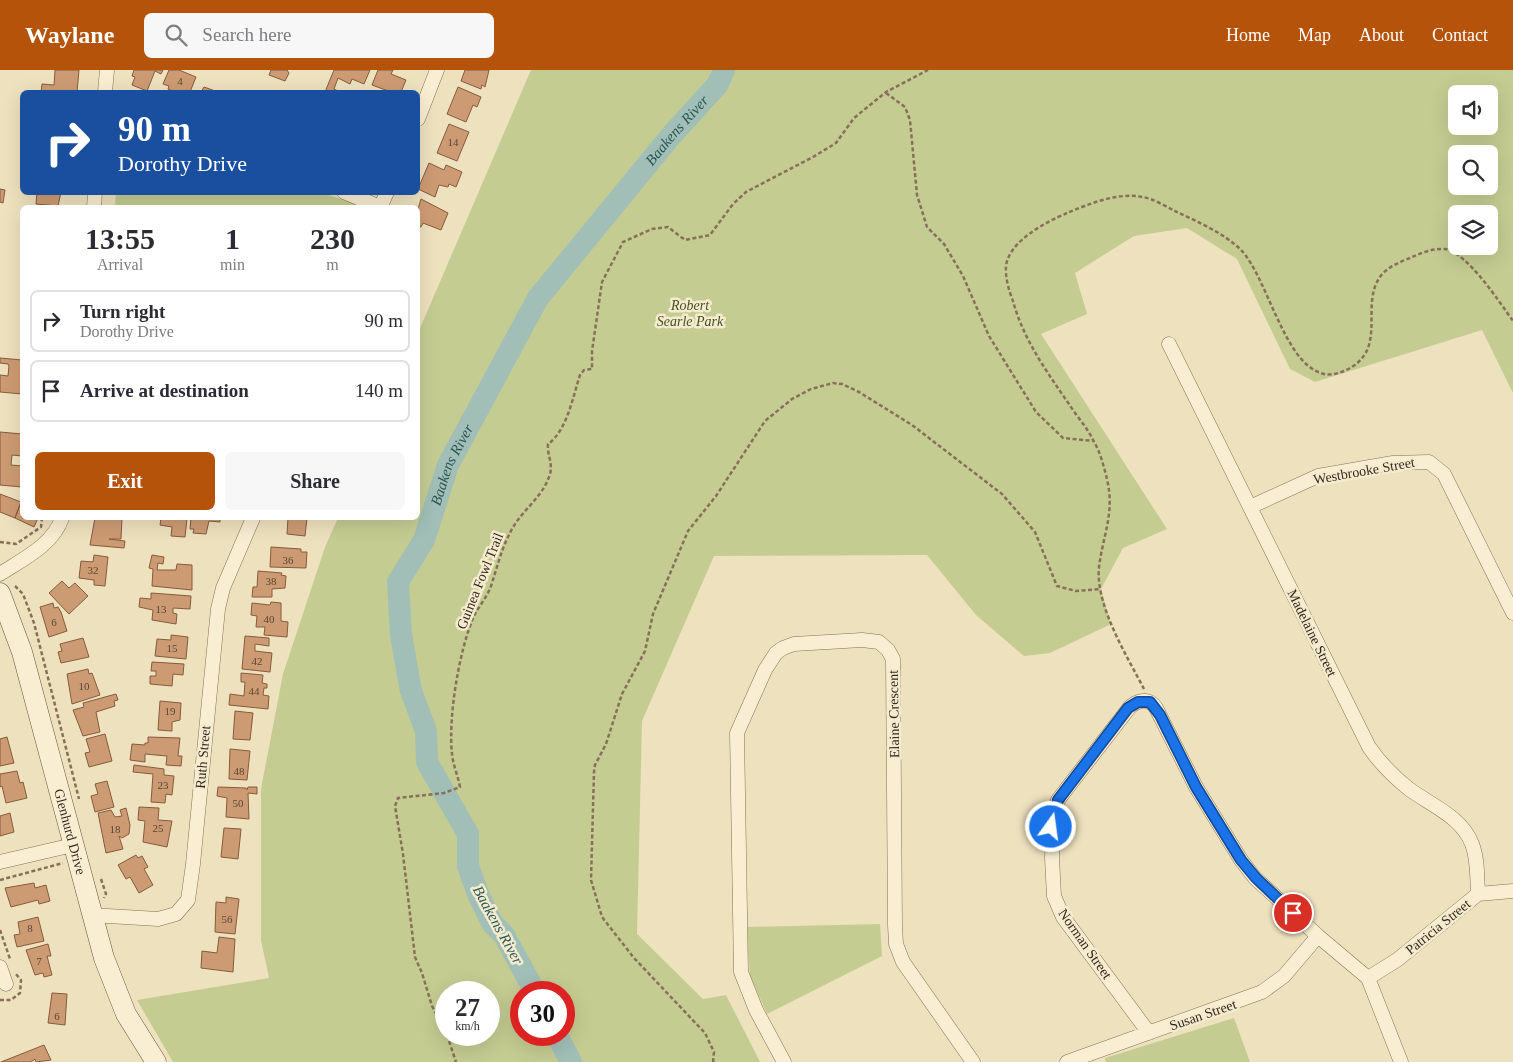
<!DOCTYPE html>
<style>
:root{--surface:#fff;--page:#f7f7f7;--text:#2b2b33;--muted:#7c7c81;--line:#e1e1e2;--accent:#b45309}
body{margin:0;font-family:Georgia,serif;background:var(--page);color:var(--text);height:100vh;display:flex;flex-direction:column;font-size:19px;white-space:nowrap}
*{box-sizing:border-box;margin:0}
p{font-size:16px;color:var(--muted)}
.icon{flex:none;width:28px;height:28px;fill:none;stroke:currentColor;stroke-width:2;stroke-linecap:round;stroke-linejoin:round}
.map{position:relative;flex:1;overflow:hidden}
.panel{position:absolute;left:20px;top:135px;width:400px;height:315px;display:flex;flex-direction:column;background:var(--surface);border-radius:8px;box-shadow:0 5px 20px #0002}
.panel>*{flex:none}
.banner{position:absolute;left:20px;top:20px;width:400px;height:105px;border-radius:8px;box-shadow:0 5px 20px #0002;background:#1a4fa0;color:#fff;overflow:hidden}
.tools{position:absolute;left:1448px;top:15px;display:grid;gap:10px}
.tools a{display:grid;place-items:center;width:50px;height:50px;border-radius:8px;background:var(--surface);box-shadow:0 5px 20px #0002;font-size:25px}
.speed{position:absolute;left:435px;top:911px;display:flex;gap:10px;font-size:25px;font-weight:700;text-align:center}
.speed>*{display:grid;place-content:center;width:65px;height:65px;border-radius:50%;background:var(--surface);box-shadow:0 5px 20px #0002;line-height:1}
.speed small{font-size:12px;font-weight:400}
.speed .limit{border:8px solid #d22;background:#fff;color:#111}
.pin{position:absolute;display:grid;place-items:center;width:42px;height:42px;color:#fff;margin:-21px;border:2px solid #fff;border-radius:50%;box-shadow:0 1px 5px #0007}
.me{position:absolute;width:55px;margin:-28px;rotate:14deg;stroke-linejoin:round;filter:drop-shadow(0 0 4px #0008)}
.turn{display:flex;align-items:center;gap:18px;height:105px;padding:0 15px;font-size:22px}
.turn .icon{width:65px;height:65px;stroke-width:2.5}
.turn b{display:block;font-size:35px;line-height:42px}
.eta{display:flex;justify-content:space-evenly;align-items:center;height:85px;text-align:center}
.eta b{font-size:30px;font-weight:700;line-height:35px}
.cta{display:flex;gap:10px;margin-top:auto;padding:10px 15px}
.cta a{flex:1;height:58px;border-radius:8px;background:var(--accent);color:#fff;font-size:20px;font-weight:700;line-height:58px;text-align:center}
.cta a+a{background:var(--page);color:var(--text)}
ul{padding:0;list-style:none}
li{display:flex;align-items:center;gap:15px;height:62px;margin:0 10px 8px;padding:0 5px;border:2px solid var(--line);border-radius:8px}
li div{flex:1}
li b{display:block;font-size:19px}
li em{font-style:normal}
header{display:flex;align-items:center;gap:30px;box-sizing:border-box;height:70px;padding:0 25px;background:var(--accent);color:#fff}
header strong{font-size:24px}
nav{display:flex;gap:28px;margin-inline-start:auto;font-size:18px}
.search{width:350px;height:45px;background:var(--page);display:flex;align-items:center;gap:12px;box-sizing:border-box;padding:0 18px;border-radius:8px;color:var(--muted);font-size:19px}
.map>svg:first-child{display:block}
.green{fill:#c4cc92;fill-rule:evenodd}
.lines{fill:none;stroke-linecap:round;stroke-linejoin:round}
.river{stroke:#a1bfb7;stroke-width:22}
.building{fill:#cd9b73;stroke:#865b3c}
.street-casing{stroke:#867157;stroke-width:15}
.secondary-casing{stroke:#68523a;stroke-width:21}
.path{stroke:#867157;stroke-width:2.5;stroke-dasharray:4 2.5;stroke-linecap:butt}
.street{stroke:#f9eed1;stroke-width:14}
.secondary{stroke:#f9eed1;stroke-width:20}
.route-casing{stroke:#114b97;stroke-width:12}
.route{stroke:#1a73e8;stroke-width:9}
.labels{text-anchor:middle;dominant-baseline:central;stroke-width:5;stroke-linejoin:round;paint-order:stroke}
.number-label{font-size:11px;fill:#5b4632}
.park-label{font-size:14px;font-style:italic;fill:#455222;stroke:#f5ebce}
.street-label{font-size:14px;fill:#35291c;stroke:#f5ebce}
.water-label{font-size:15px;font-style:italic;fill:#2a5554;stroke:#f5ebce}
</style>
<header>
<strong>Waylane</strong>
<div class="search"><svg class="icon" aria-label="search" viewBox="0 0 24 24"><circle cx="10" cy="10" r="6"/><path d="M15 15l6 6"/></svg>Search here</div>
<nav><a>Home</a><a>Map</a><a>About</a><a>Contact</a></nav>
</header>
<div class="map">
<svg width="1513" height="992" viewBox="0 0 1513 992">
<rect width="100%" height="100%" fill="#eee1be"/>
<path class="green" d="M531,0H1513V323L1482,260L1315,312L1290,299L1237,189L1187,158L1134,166L1075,203L1087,244L1041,264L1167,459L1123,478L1101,519L1111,554L1050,583L1024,586L976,545L927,485L714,486L642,651L637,864L703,929L726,925L760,992H173L137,930L269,908L261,870V719L283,604L325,477L338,448H418V263ZM1456,24H1489V56H1456ZM1456,84H1489V116H1456ZM1456,144H1489V176H1456ZM446,922H489V965H446ZM521,922H564V965H521Z
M116,122L323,123L355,134L360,137L115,138Z
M880,854L882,886L767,944L750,906L746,857Z
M1234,948L1250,992H1106L1105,988Z"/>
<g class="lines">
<g class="river">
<path id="s1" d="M535,922L504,865L492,853L478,824L468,796V764L427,692L426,661L411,621L401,565L398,512L424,470L448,395L538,228L670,67L718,14L724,0"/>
<path d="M557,965L571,992"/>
</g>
</g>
<path class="building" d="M55,0H79L77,22H41L42,14L54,15Z
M134,0H163L161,4L155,1L147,21L132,15L135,7L132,6Z
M169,0H179L196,7L190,22H175L168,19L169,16L163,14Z
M271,0H287L289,3L285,11L269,5Z
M334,0H370L364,14L352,9L350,14L338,8L334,19L340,22H325Z
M378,0H393L391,4L406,10L401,22H391L372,15Z
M465,0H489L485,17L482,15L481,19L461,11Z
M204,17L218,22H201Z
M458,17L481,27L477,37L473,35L466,52L447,44Z
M449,54L469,62L457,91L437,83Z
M429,93L444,100L446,95L462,102L456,117L449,114L448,117L439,115L435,127L418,119Z
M0,119L5,120L3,133L0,132Z
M37,122H61L58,136L36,134Z
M421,129L448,143L441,160L423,153L421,157L418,156V139Z
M0,288L22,290V324L0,322V305L8,306L9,296L8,294L0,293Z
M0,362L22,364V386L12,385L11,395L22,396V417L0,415Z
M0,424L21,432L15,448L0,442Z
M21,432L22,448H38L34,457L15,448Z
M95,448H122L121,469H109L125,471L124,478L90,475Z
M161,448L187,449L185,467L171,466L172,457L160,455Z
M191,448H220V452L209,451L206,464L193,463L194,459H190Z
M288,448H307L305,466L287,464Z
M271,477L301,479V482H307L306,498L270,497Z
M94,485L108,487L105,516L94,515V510L79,508L81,491L93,492Z
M152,485L164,487L163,494L158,493L157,500H176L177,494L192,495V520L152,516L153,499L149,498Z
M258,501L282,503L281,505L286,506L285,518L272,519V527H252L253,517H257Z
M62,511L69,518L75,513L88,526L69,544L49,523Z
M151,523L191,526L190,539L173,538V543L177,544L176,554L152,550L153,540L139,537L140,528L151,529Z
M271,532L281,533V551L288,552L287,567L264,565L265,557H256L257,546L251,545L252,533L270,535Z
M53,533L54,538L58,537L61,542L67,561L49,567L40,537Z
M171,565L188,567L186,589L155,586L157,569L171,570Z
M245,566L269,568V576L255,574V581L272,583L270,602L242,599Z
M83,568L89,587L61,593L58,582L62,581L60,574Z
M152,592L184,594L183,605L173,604L172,616L150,614V606H156V601H151Z
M88,599L89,604L92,603L100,625L72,634L67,604Z
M241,603L263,605L262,613L267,614V618H264L263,625L269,626L268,639L229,635L230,624L244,626L245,612H241Z
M116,624L118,630L114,631L115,636L96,642L100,662L83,666L73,640L84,637L83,633Z
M160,631L181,633L180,650L172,652V661L158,660Z
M235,641L253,643L250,670L233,669Z
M105,664L112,691L89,697L85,683L90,682L86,669Z
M7,667L14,693L0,696V669Z
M148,667L180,668L178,686H182L181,696L166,695L167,686L145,684V692L130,690L132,674L145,675V673H148Z
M230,679L250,681L247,710L229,709Z
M134,695L164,699V705L174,706L172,725L166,724L165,733L151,732L153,704L133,702Z
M17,701L20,713L23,712L27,728L6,733L2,716L0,717V704Z
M107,711L114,737L95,742L91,726L98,724L95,714Z
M218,717L246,718L247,720L248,717H257V724L248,723L249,749L226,747L227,728L217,726Z
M139,737L159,738L158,750L172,751L167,777L143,772L145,751L138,750Z
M126,738L130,755L129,764L122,768L119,766L123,779L106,783L98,743L111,740L115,747L122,746L120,740Z
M10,743L14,762L0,766V746Z
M224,758L241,759L238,789L221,787Z
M136,785L138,788L142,786L148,797L144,799L153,815L139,823L130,807L126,809L118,795Z
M34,813L35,818L46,815L50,831L39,834L38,830L11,837L5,818Z
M226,827L239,829L235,864L215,862L216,832L226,833Z
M38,847L44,871L17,877L14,865L20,864L18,852Z
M219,867L235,869L233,902L201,898L202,881L217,883Z
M48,874L51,886H47L52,905L44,907L43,903L35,905L26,880Z
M52,923L67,924L65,955L48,953Z
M44,975L51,990L36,992L35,989L31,992H1Z"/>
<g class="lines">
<defs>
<path id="street" d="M105,22L107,0
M418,49L437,0
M344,122L380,137
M94,138L95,122
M380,138L387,122
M1169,274L1369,677C1380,693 1394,707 1409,719C1431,735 1462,747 1472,774C1478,789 1477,808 1478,824
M1250,437L1318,406L1393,393L1429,392L1444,404L1513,543
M0,504C23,489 53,475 62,448
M0,792L73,775
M91,845L158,849L176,844L188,830L193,794L218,539L223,518L253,448
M0,897L6,914
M1368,908L1397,890L1478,824L1513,821
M1149,963L1063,847L1054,826L1052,788L1054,743L1058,730L1129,638C1137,630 1149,627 1156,638L1196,717L1241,790L1255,808L1318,866L1368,908L1401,992
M784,992L756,940L741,902L737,663L765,600L776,583L783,578L794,574L862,570L879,572L888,580L893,589L895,855L896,874L903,892L973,992
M1067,992L1262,922L1284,906L1318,866"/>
<g id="secondary">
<path id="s2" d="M0,523L22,582L104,888L126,944L156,992"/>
</g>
</defs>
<use href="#street" class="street-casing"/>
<use href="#secondary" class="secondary-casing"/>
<path class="path" d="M886,23L905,37L910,50L917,125L927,157L944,174L963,206L989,266L1036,342L1063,368L1094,371
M0,472L16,474L41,457L42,448
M15,516L23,524L34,553L79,729
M1144,619C1127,586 1095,535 1099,497C1103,465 1115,443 1107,409C1104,397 1100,381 1093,370C1088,359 1080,350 1073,340C1050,306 1024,272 1013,231C1009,221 1005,207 1006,196C1009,171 1046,152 1067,143C1089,134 1117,122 1142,127C1152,128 1165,136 1175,141C1196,151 1224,163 1241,180C1267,207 1284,292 1321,303C1328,306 1337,304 1344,301C1390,281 1359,237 1380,207C1387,197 1400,192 1410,188C1421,183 1433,178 1445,179C1467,182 1500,233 1513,251
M101,809L106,824L104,828
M0,810L63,793
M0,860L10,889
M0,930H11L20,923L21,910L15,903
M446,962L432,936L422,903L415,887L403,784L395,736L398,728L444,723L460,717C458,706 453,695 452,684C448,648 459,580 474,546C479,536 487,527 491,516C497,498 501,480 510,463C520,441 543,428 550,404C553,393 547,385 548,374C567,361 573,326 580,305L584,300L592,299V281L602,212L623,172L652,159L668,157L685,170L710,165L733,134L746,122L813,87L836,73L854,48L886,22L928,0
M447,965L456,992
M713,992L714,982L705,963L634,888L602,847L591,810L594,702L595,695L606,674L622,624L645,581L653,544L688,461L716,426L765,351L792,329L811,319L833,313L842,314L859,322L912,355L1002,424L1035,462L1057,516L1076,521L1101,519"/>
<use href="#street" class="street"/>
<use href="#secondary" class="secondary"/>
</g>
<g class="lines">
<defs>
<path id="route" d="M1051,757L1058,730L1128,638L1138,632H1150L1160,645L1196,717L1241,790L1256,808L1293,843"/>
</defs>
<use href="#route" class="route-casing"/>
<use href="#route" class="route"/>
</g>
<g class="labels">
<g class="number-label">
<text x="180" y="11">4</text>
<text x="453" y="72">14</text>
<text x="288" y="490">36</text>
<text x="93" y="500">32</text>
<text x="271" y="511">38</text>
<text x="161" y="539">13</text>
<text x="269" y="549">40</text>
<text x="54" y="552">6</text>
<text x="172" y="578">15</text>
<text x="257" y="591">42</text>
<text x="84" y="616">10</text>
<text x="254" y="621">44</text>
<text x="170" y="641">19</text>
<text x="239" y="701">48</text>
<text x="163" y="715">23</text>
<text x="238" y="733">50</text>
<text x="158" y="758">25</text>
<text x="115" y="759">18</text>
<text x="227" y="849">56</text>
<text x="30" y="858">8</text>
<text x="39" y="891">7</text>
<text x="57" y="946">6</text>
</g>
<g class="park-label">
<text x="690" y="235">Robert<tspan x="690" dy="16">Searle Park</tspan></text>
</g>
<g class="street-label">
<text transform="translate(1364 401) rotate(-10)">Westbrooke Street</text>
<text transform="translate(480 511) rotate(-68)">Guinea Fowl Trail</text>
<text transform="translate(1312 563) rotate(64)">Madelaine Street</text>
<text transform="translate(894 644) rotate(-91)">Elaine Crescent</text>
<text transform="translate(203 687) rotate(-85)">Ruth Street</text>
<text stroke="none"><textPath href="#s2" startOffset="249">Glenhurd Drive</textPath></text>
<text transform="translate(1438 857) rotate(-39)">Patricia Street</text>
<text transform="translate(1085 874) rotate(55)">Norman Street</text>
<text transform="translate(1203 945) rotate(-19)">Susan Street</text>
</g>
<g class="water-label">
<text stroke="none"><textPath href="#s1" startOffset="978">Baakens River</textPath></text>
<text stroke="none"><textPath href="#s1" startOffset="572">Baakens River</textPath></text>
<text transform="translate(498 855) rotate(61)">Baakens River</text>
</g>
</g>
</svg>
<div class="tools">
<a><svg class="icon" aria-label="sound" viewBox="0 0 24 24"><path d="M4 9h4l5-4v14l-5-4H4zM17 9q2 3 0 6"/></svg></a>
<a><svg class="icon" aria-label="search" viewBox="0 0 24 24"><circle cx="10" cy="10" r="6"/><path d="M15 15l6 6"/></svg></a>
<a><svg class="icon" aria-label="layers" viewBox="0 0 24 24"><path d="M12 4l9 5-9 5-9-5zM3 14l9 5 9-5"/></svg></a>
</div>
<div class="speed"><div>27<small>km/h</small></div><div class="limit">30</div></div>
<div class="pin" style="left:1293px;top:843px;background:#d93025"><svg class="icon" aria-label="arrive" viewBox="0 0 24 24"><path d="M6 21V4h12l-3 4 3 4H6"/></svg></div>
<svg class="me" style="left:1051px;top:757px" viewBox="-20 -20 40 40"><circle r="17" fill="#1a73e8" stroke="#fff" stroke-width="3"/><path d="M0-11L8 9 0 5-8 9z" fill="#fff"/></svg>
<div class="banner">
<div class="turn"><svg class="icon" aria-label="right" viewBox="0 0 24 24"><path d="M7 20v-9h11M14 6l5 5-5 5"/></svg><div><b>90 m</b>Dorothy Drive</div></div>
</div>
<section class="panel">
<div class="eta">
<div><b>13:55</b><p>Arrival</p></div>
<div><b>1</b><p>min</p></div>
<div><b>230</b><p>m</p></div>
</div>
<ul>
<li><svg class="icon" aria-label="right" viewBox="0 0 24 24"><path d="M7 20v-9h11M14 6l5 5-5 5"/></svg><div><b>Turn right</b><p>Dorothy Drive</p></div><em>90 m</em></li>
<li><svg class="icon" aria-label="arrive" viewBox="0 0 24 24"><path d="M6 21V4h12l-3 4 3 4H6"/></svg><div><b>Arrive at destination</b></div><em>140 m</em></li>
</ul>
<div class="cta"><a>Exit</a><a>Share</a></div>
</section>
</div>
